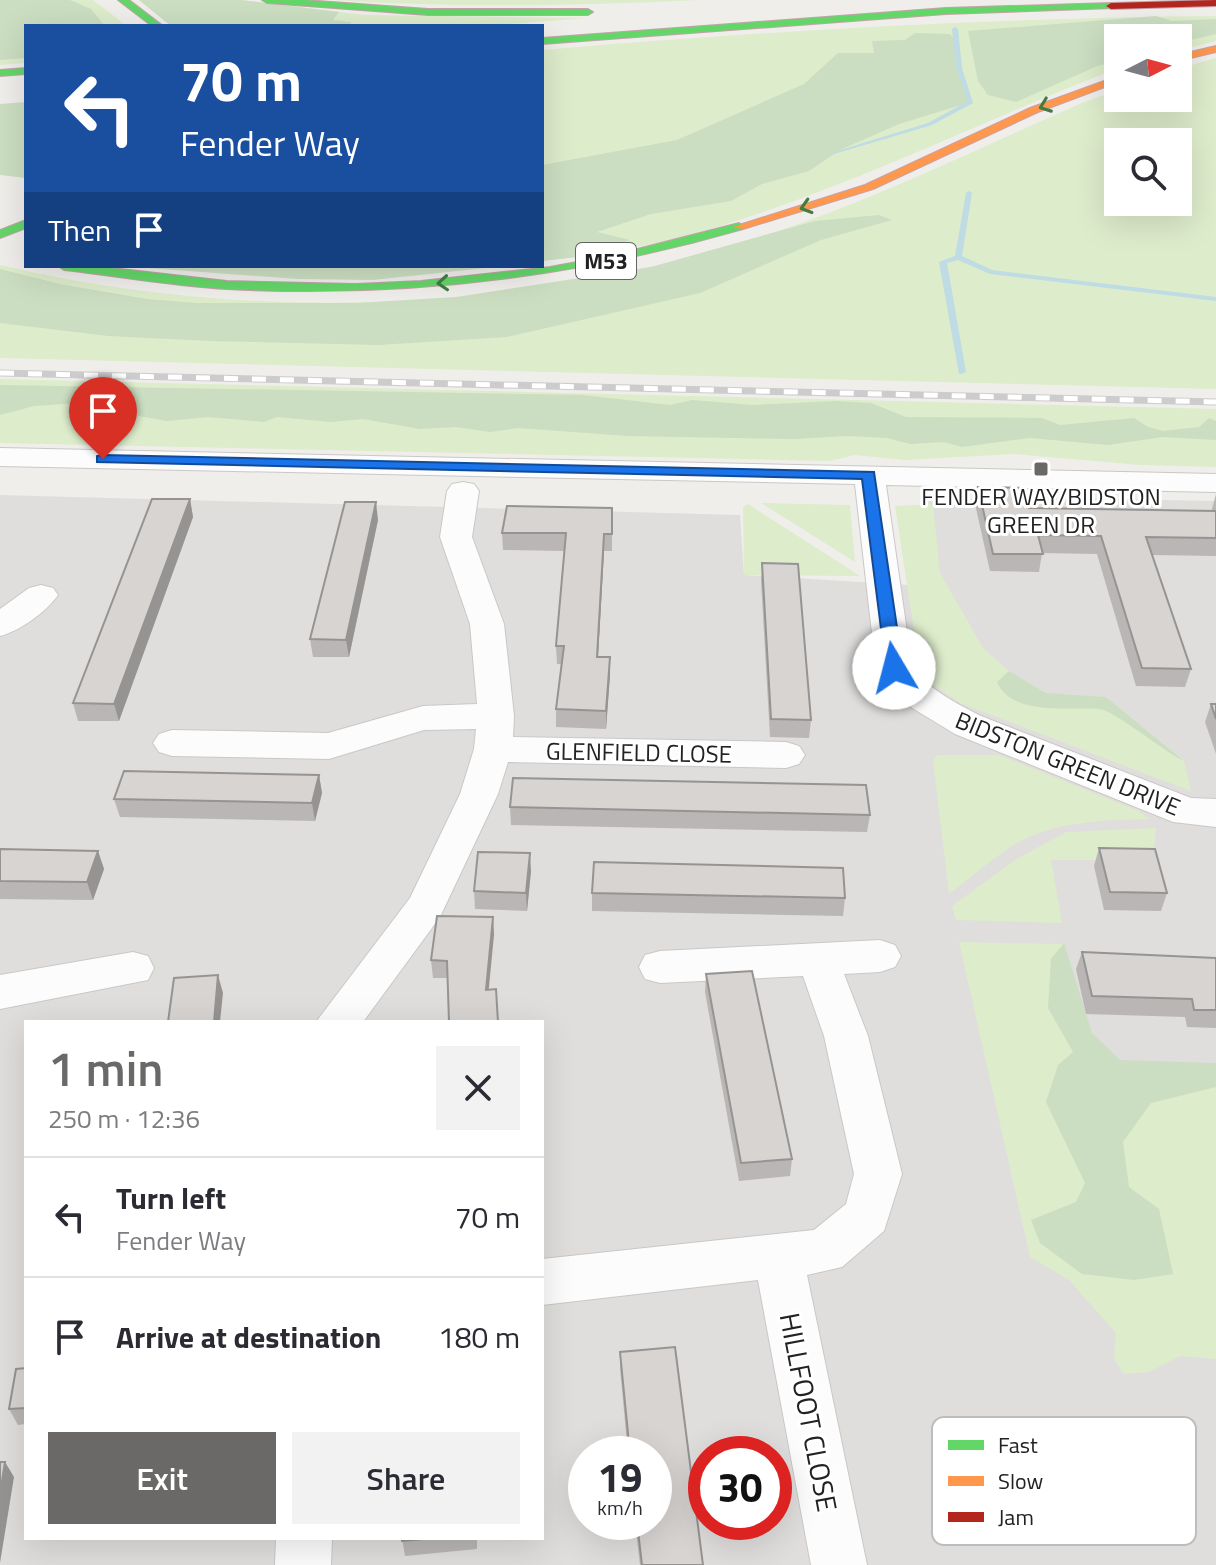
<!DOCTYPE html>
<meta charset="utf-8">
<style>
:root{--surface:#fff;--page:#f2f2f3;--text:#2b2b33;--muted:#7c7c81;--line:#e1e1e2;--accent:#6a6968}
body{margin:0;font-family:"Titillium Web",sans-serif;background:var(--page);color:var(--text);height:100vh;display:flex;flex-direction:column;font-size:30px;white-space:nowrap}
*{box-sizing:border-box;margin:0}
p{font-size:26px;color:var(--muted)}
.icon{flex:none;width:44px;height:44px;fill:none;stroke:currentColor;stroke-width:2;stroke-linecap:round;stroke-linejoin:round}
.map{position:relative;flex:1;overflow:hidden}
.drawer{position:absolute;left:24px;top:1020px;width:520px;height:520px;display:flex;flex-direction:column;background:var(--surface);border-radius:0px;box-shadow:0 8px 32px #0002}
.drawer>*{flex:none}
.top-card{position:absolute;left:24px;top:24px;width:520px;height:244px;border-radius:0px;box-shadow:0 8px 32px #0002;background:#1a4fa0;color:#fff;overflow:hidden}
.needle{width:52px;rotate:84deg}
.tools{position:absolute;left:1104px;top:24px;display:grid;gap:16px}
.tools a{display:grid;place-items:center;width:88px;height:88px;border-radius:0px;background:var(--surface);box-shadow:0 8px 32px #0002;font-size:40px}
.speed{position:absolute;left:568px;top:1436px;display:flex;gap:16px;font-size:40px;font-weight:700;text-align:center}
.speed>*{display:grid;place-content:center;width:104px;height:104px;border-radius:50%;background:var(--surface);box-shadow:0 8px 32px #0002;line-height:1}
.speed small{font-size:20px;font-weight:400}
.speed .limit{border:12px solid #d22;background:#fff;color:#111}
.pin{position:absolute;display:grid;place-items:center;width:68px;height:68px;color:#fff;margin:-82px -34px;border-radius:50% 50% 50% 0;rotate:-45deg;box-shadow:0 0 8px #0007}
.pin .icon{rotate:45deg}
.me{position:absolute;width:88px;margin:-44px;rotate:352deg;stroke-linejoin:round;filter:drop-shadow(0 0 6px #0008)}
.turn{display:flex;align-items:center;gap:28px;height:168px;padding:0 24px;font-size:36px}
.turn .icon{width:104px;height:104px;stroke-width:2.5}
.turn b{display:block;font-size:56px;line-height:68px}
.then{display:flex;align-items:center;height:76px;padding:0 24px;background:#0003;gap:16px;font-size:30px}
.round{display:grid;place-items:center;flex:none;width:84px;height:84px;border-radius:0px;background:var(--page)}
.overview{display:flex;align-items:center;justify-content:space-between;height:136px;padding:0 24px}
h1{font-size:48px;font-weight:600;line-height:60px;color:var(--accent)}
.cta{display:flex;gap:16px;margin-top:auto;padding:16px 24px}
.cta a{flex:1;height:92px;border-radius:0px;background:var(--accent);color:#fff;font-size:32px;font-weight:600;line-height:92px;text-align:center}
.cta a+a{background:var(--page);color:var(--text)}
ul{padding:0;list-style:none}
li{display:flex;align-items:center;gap:24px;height:120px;padding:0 24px;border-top:2px solid var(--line)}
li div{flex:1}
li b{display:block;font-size:30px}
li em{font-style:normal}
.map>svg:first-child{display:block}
.residential{fill:#dfdedc;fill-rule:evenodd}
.grass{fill:#ddeccb;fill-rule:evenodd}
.forest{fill:#cbdec1}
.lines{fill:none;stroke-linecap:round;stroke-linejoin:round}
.stream{fill:#bfdbe3;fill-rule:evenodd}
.street-casing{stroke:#c9c8c7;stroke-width:2}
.fast-casing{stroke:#c5a2ac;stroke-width:2}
.slow-casing{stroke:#c5a2ac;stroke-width:2}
.jam-casing{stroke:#c5a2ac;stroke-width:2}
.street{fill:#fdfcfc;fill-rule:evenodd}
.fast{fill:#63d668;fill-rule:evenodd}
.slow{fill:#ff974d;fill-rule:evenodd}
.jam{fill:#b3261e;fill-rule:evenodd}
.rail-casing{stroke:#ccc;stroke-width:7}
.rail{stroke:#fff;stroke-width:5;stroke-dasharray:14;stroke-linecap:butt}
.wall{fill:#b9b6b5}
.shaded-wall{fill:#969493}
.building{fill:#d7d4d2;stroke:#969493;stroke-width:2}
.oneway{stroke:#427c45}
.route{fill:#1a73e8;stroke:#114b97;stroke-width:2}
.poi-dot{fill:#6a6968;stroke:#fff;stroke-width:3}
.labels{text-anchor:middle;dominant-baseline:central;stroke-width:6;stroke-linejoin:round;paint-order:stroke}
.shield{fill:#fff;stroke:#646464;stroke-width:2}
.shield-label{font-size:22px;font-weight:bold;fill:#222}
.poi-label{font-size:24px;fill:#222;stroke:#fff}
.street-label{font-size:24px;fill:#222;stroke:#fff}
.near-street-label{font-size:28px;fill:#222;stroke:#fff}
.key{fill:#fff;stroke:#bdbdbd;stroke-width:2}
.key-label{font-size:22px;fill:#222}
</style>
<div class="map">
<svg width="1216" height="1565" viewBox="0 0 1216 1565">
<rect width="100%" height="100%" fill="#f0eeeb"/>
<path class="residential" d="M0,495L740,515L744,575L942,587L927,501L1008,497L1216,501V1565H0ZM26,1022H542V1538H26ZM586,1454H654V1522H586ZM706,1454H774V1522H706Z"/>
<path class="grass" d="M0,0H93L127,26H26V63L0,65Z
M139,0H241L364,15L587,18L484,26H171Z
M332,0H699C577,6 455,8 332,0Z
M1216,16V41L1178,51V38H1118V68C974,124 835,195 686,236C639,248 590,255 542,261V50C766,31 991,18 1216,16Z
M1216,58V389L0,358V265C241,322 504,314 741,243C858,208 970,152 1082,103L1118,90V98H1178V69ZM1118,142H1178V202H1118Z
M0,379L1216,409V467L1140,465L1014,454L904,460L855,455L830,461L0,443Z
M761,503L850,505L855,562Z
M748,504L860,576L744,575L743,507Z
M933,504L940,573L983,648L1009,671L1046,693L1106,697L1184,761L1191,791L960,703L934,685L919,663L895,506Z
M937,755H999L1139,811L1149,819C1102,820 1049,821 1009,848C988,862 969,879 949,894L933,761Z
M1156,828L1153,860H1051L1062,923L956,920L952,906L1015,860L1066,832Z
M959,942L1063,944L1089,1035L1117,1065L1216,1067V1359L1180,1356L1149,1372L1124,1374L1114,1359L1116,1333L1069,1280L1030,1257Z"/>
<path class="forest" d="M0,0H70L91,9L105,26H26V58L0,60Z
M139,0H241L339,12L333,20L351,22V26H171Z
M1156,16L1172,21L1216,19V34L1178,43V38H1118V60L1095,67L1016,102L988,95L978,81L968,31Z
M915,33L950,34L958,43L959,68L971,102L899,124L840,150L809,171L762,184L731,201L651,214L597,232L630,240L588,256L542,261V165L677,140L804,84L838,53H874L872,41L905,40Z
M26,102V178L0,175V104Z
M879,215L892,220L821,240L700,293L507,337L378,345L210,341L108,336L0,323V269L60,284L147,299L196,303H357L456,297L651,267L815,221Z
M121,266H504L373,280L297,279Z
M0,385L583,395L670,405L692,400L754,405L836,401L871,403L906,417L1042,418L1060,425L1134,418L1148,427L1163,431L1199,427L1209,418L1216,421V440L1163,437L1108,445L1030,438L962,447L944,442L910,444L887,438L846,436L795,439L628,436L518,428L490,432L456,427L420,429L363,419L331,422L277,417L264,422L208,417L167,421L133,415L107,401L34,406L0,415Z
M1009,671L1046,693L1106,697L1184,761C1163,751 1115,711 1100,709C1070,706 1012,717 997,682Z
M1064,943L1092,1033L1120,1060L1216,1063V1087L1151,1103L1123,1142L1129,1187L1159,1209L1173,1274L1134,1280L1082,1274L1040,1243L1031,1220L1076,1202L1085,1183L1046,1102L1058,1065L1073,1052L1048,1008L1051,959Z"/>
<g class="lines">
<path class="stream" d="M955,27L958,29L962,68L973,103L932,125L834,154V152L928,123L968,101L956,68L952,29Z
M969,191L972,193L962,256L992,270L1216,297V301L990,274L958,260L947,263L966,372L962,374H959L939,262L955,256L966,193Z"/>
<defs>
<path id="street" d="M0,448L1216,474V492L886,485L912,667C930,690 955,703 981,716L1191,798L1216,799V827L1173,822L955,734L904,703L876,668L855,484L0,466Z
M463,482L474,484L479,491L472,537L504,624L514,716L513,737L786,742L799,746L805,755L799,764L786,768L508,762L498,794L440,917L363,1022H316L410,898L460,794L474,749L476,729L424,730L329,759L172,756L159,752L153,743L159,734L172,730L328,733L423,706L477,704L470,624L440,537L447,491L452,484Z
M41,585L53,588L58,595C46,612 20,631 0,636V609L29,588Z
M880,940L895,945L901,956L895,967L880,972L844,974L868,1036L902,1174L884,1231L842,1267L807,1275L867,1565H811L758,1280L542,1305V1259L814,1230L846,1204L854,1174L824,1036L803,976L660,983L645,979L639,967L645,955L660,951Z
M133,952L148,956L154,968L148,980L0,1009V975Z
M276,1538H332L331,1565H275Z"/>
<path id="fast" d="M118,0H129L163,26H152Z
M262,0H304L428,9H588L593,12L588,15H428L267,3Z
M1111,3L1114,8L946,14L542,44V38L946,8Z
M26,68V74L0,76V70Z
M26,220V228L0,238V230Z
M739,223L745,227L743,229C574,278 403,298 227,289C172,286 118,276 64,270L58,266H94L227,281L356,284L421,281L550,267L614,255Z"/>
<path id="slow" d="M1216,46V52L1178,61V55Z
M1118,76V82L1038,112L873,189L743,229L733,227L865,185L1030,108Z"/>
<path id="jam" d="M1216,0V6L1111,9L1106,6L1111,3Z"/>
</defs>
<use href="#street" class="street-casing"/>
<use href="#fast" class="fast-casing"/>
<use href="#slow" class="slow-casing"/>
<use href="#jam" class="jam-casing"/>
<use href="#street" class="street"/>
<use href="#fast" class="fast"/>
<use href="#slow" class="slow"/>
<use href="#jam" class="jam"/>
<defs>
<path id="rail" d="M0,373L1216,402"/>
</defs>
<use href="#rail" class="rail-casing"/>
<use href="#rail" class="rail"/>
</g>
<path class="wall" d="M978,487L1029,508L1212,511V509L1216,494V556L1152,555L1191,669L1185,687L1136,686L1097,554L1042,553L1039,572L990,571L975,504Z
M190,499L193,517L119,721H78L73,703Z
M612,508V551H604L598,657L610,675L606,729L556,727V709L561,664H557L556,646L564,551L503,550L502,533Z
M378,520L349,657H313L310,639Z
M762,563L811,720L809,738L770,737L761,581Z
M1211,704H1216V754L1205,722Z
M319,775L322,793L315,821L120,817L114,799Z
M510,807L870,815L867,832L511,825Z
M1099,848L1167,893L1161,911L1104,910L1094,866Z
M0,849L98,851L104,869L93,900L0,899Z
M531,871L527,911L475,909L474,891Z
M592,893L845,898L843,916L592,911Z
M493,917L494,935L447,978H433L431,960Z
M1082,952L1216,958V1028L1187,1027L1185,1017L1086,1014L1076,969Z
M706,974L792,1159L790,1176L739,1181L705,992Z
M620,1352L703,1565H640L635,1522H654V1454H628L620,1368Z
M26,1368V1424L18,1425L9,1409Z
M402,1538H477V1549L405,1556Z"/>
<path class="shaded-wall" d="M190,499L193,517L119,721L114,704Z
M376,502L378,520L349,657L346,640Z
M604,534V551L597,674V657Z
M610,657V675L606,729V711Z
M319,775L322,793L315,821L312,803Z
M98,851L104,869L93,900L87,882Z
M530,853L531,871L527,911L526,893Z
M493,917L494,935L487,1007L486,990Z
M218,975L223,993L220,1022H214Z
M5,1462L14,1477L0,1563V1493Z"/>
<path class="building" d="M978,487L1024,488L1029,508L1216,511V538L1146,537L1191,669L1142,668L1101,536L1038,535L1043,554H993Z
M152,499H190L114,704L73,703Z
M345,502H376L346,640L310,639Z
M507,506L612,508V534H604L597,657H610L606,711L556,709L564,646H556L566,533H502Z
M762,563L798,564L811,720L771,719Z
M1211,704H1216V719Z
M124,771L319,775L312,803L114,799Z
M513,778L866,785L870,815L510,807Z
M1099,848L1155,849L1167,893L1110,892Z
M0,849L98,851L87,882L0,881Z
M478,852L530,853L526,893L474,891Z
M594,862L843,868L845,898L592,893Z
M437,916L493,917L486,990L496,989L498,1022H449L447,961L431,960Z
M1082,952L1216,958V1010H1194L1192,999L1092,996Z
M752,971L792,1159L741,1163L706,974Z
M218,975L214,1022H168L174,978Z
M675,1347L703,1565H642L637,1522H654V1454H630L620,1352Z
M26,1368V1408L9,1409L16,1369Z
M0,1462H5L0,1493Z
M402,1538H435L402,1541Z"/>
<defs><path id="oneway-chevron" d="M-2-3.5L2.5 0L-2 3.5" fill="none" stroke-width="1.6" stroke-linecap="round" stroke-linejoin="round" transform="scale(2)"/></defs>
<g class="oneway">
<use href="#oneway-chevron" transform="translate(1045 106) rotate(159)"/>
<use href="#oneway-chevron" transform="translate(806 207) rotate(163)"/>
<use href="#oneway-chevron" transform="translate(443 283) rotate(176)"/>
</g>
<path class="route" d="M103,455L874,472L903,668L894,674L886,668L862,479L97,462V456Z"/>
<rect class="poi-dot" x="1033" y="461" width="16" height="16" rx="4"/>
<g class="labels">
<rect class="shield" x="576" y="243" width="60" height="36" rx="6"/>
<g class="shield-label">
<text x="606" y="261">M53</text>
</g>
<g class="poi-label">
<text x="1041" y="496">FENDER WAY/BIDSTON<tspan x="1041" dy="28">GREEN DR</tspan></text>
</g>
<g class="street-label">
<text transform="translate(639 752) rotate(1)">GLENFIELD CLOSE</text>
<text transform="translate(1068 763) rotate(22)">BIDSTON GREEN DRIVE</text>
</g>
<g class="near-street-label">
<text transform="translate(809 1412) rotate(79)">HILLFOOT CLOSE</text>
</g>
</g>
<rect x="932" y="1417" width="264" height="128" rx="12" class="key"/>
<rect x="948" y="1440" width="36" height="10" fill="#63d668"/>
<rect x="948" y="1476" width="36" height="10" fill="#ff974d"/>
<rect x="948" y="1512" width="36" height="10" fill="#b3261e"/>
<g class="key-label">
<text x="998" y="1453">Fast</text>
<text x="998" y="1489">Slow</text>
<text x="998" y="1525">Jam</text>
</g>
</svg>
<div class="tools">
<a><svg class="needle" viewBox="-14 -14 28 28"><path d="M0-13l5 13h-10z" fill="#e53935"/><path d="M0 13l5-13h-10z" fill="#7c7c81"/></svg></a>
<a><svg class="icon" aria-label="search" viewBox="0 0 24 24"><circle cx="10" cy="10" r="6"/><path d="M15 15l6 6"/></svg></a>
</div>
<div class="speed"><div>19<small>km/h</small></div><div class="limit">30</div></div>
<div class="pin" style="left:103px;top:459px;background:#d93025"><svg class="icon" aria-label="arrive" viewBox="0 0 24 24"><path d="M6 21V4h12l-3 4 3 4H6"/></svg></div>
<svg class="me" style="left:894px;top:668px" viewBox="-20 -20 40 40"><circle r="19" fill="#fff"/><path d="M0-13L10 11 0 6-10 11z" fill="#1a73e8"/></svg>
<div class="top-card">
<div class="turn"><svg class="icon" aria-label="left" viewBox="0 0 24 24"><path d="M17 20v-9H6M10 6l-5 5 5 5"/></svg><div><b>70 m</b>Fender Way</div></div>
<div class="then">Then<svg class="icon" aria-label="arrive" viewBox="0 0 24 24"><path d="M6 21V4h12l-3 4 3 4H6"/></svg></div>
</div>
<section class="drawer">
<div class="overview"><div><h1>1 min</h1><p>250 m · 12:36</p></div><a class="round"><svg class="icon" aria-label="close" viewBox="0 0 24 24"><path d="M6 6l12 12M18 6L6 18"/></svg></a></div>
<ul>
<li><svg class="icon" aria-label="left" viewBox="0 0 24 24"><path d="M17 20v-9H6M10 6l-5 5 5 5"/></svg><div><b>Turn left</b><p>Fender Way</p></div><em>70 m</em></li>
<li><svg class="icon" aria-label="arrive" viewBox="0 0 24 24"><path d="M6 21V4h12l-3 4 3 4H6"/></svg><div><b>Arrive at destination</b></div><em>180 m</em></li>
</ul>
<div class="cta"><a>Exit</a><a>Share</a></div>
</section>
</div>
